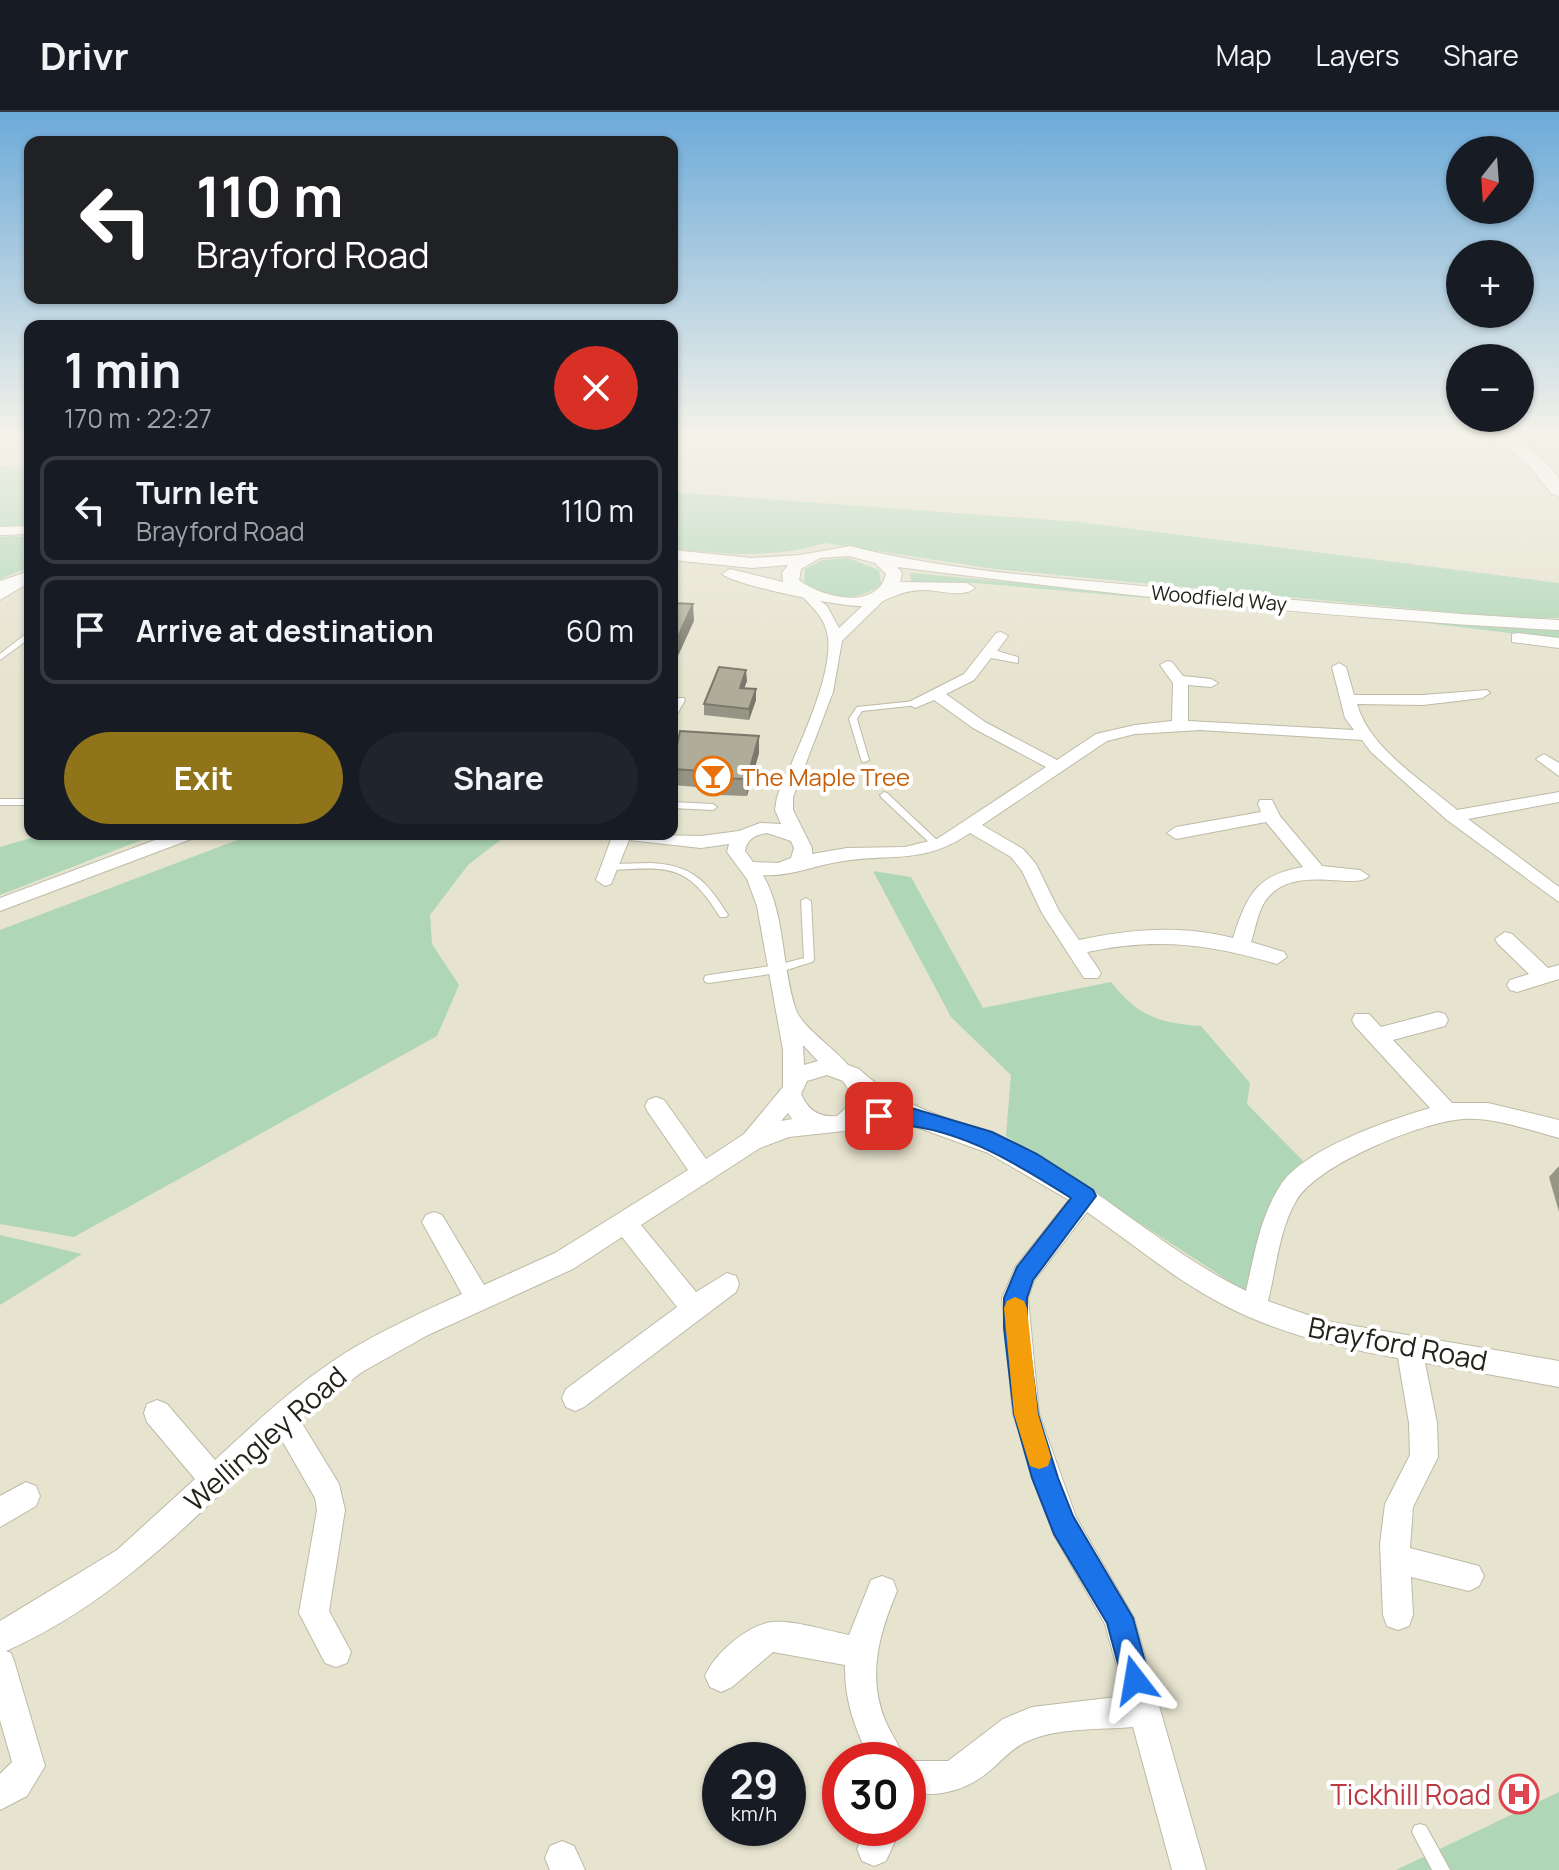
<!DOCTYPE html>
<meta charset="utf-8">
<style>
:root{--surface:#171b24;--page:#20242c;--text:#f1f3f6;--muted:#9ea1a6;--line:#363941;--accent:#8f7419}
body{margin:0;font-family:Manrope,sans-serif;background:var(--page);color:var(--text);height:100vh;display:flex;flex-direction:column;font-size:30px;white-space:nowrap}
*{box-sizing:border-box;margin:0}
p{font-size:26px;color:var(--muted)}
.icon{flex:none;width:44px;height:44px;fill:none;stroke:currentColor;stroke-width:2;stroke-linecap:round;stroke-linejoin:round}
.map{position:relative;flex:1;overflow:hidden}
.sheet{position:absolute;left:24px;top:208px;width:654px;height:520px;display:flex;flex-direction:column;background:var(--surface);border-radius:16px;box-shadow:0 2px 6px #0004}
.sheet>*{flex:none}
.top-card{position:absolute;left:24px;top:24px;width:654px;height:168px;border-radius:16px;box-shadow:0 2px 6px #0004;background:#202124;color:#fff;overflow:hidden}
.needle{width:52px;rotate:197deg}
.fabs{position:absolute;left:1446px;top:24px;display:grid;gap:16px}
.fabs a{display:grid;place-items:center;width:88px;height:88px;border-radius:50%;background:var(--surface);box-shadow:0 2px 6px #0004;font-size:40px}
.speed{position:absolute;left:702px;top:1630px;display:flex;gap:16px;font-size:40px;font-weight:700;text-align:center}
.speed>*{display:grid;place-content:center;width:104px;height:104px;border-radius:50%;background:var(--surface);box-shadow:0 2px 6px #0004;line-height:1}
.speed small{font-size:20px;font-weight:400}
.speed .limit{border:12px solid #d22;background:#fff;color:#111}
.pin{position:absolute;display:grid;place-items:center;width:68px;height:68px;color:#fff;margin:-34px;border-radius:16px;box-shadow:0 4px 12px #0006}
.me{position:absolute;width:88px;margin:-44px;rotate:346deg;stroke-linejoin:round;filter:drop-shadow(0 0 6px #0008)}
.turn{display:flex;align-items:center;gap:28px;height:168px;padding:0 40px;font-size:36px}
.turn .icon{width:104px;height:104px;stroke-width:2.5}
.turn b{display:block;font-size:56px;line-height:68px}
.round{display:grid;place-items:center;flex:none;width:84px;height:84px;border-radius:42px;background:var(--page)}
.overview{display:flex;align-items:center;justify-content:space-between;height:136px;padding:0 40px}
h1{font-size:48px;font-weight:700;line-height:60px}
.action{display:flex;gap:16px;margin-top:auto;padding:16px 40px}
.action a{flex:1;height:92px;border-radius:48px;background:var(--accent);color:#fff;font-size:32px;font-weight:700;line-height:92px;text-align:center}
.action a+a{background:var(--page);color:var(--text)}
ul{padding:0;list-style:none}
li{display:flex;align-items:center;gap:24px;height:108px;margin:0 16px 12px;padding:0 24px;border:4px solid var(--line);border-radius:16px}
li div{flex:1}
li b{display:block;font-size:30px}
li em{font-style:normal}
header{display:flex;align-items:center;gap:48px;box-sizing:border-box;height:112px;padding:0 40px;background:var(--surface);border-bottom:2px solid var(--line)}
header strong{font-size:38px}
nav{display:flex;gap:44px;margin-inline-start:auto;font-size:28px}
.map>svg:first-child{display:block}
.green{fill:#aed6b7}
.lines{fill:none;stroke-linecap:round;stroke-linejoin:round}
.service-casing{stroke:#bdbaa6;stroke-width:2}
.minor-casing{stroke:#bdbaa6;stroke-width:2}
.tertiary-casing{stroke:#bdbaa6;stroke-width:2}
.primary-casing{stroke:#bdbaa6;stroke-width:2}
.service{fill:#fff;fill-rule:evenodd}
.minor{fill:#fff;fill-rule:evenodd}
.tertiary{fill:#fff;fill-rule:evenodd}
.primary{fill:#fff;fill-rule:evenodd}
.wall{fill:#969484}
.shaded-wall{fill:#7a786b}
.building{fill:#afac99;stroke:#7a786b;stroke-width:2}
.route{fill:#1a73e8;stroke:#114b97;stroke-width:2}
.slow{fill:#f59e0b}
.labels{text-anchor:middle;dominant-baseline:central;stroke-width:8;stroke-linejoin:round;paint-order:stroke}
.far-street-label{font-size:20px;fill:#24231b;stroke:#fff}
.food-label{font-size:24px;fill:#c56008;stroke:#fff;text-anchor:start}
.near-street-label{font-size:28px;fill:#24231b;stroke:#fff}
.near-health-label{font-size:28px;fill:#be3a42;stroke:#fff;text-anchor:end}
</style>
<header>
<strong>Drivr</strong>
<nav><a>Map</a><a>Layers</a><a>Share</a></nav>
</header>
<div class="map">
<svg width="1559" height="1758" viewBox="0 0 1559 1758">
<rect width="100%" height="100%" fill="#e6e3cf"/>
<path class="green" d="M0,354L30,355V412L0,415Z
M672,380L1079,410L1559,471V506H1509L995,457L825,431C773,447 725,442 672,437Z
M14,424L30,426V455L0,467V425Z
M848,446L879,458L881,472C862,490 821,490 804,469L805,457L822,448Z
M910,461L1559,519V527L1409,509L974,471L911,470Z
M44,722H157L0,783V735Z
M253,722H508L468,753L430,803L432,832L459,873L437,924L74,1125L0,1112V818Z
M873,759L911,765L983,896L1111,870C1138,904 1158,911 1201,914L1250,971L1247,992L1306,1052L1249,1182L1006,1024L1011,963L951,905Z
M0,1123L82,1142L0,1193Z
M1559,1680V1758H1396Z"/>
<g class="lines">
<defs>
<path id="service" d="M27,521H30V526L0,548V542Z
M678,586H684L685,588L675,606H672V597Z
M915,589L919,591L918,593L862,599L857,607L869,648L865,650H862L849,607L857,595Z
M884,680L887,681L940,731L941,733L940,735H934L881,685L880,683Z
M0,687H30V693H0Z
M672,690L713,692L717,695L713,698L672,696Z
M650,751C692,753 706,768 728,803L726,805H720C687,752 670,755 612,758L608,755L612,752Z
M806,786L811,789L814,848L812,850L777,861L709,871L705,870L704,867L705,864L709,863L777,853L804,846L801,789Z
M1420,1712L1426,1714L1450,1758H1432L1412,1720L1414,1714Z"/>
<path id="minor" d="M23,462H30V470L0,488V478Z
M809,480L827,494L839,516L876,481L888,484L842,529L833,580L793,685V698L812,736V742L847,736L905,735L937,727L1046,655L973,616L934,588L915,596L907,591L964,562L996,521L1001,520L1008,524L997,539L1018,545V551L991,546L974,568L946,582L985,610L1057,648L1096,622L1135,613L1172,609L1173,571L1160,553L1167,549L1172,550L1183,564L1211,567L1218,571L1211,575L1188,573V609L1354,618L1345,606L1332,555L1339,551L1346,555L1354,583H1423L1487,578L1490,581L1482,586L1423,593L1357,592C1369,636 1423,669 1457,698L1559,680V690L1468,707L1559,775V790L1447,708L1371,640L1362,628L1200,618L1135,622L1107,629L982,713L1023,737L1036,752L1059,799L1079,828C1131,817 1181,813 1233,826C1247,783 1256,763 1303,755L1266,710L1176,727L1167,721L1176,715L1261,700L1258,692L1260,688H1272L1280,704L1322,754L1360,758L1369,764C1356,779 1298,752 1269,784C1258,796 1256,815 1251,830L1284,840L1287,845L1277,852C1209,832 1158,825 1087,840L1101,861L1098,866H1084L1042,801L1022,759L1011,745L970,721C923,753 894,741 843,749C816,753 789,765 763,763C786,804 781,854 796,898C803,916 835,937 848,953L859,957C906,1003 986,1014 1045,1048C1113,1088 1174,1144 1246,1179C1254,1144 1260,1105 1280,1074C1303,1037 1389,1008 1430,996L1355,914L1352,908L1355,902H1369L1381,915L1438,900L1445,902L1448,908L1445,914L1393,928L1452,991H1488L1559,1008V1026C1528,1018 1495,1005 1463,1007C1422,1010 1317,1052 1296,1089C1279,1118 1276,1157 1268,1189L1325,1209L1559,1249V1275L1425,1251L1437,1311L1438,1345L1413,1395L1410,1436L1479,1454L1484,1464L1479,1474L1469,1479L1411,1465L1413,1503L1409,1514L1398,1518L1387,1514L1383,1503L1380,1432L1385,1392L1410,1343L1409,1311L1398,1246C1337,1235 1279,1222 1224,1193C1175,1168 1132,1131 1087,1100L1034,1169L1028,1186L1039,1302L1076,1405L1134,1506L1206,1758H1172L1133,1615C1100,1618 1059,1615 1028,1629C1015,1634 1004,1646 994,1655C968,1679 941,1685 908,1681V1649H948L1003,1607L1032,1595L1125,1584L1105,1512L1054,1423L1013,1302L1002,1186L1016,1154L1069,1088L988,1041L908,1012L789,1025L760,1036L641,1113L696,1180L727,1161L736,1164L739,1172L736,1180L584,1295L575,1299L566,1295L562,1286L566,1277L677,1195L622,1125L573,1157L428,1223L362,1260L300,1308L339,1372L345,1398L329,1499L351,1540L347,1551L336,1555L325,1551L299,1501L317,1398L315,1386L280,1325C196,1404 114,1492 6,1539L11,1541L15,1552L45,1654L27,1684L0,1698V1662L12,1650L0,1608V1509L117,1438L195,1367L147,1310L144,1301L147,1292L157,1288L167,1292L215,1348C256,1310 298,1271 345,1241C383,1218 422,1200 462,1182L422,1110L426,1103L434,1100L442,1103L484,1173L555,1141L688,1058L648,1000L645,994L648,988L656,985L664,988L706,1047L744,1022L783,975V938L757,794L747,767L727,740L729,732L701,736L629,728L611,772L605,774L596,768L613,722L701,724L739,719L760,711L781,712L775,698L777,685C793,646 833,567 828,526C826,507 814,497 802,484ZM767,721L791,729L794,736L791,746L778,751L753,750L745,739C747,727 755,723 767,721ZM803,933L818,949L804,953ZM827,963L843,969L852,983L849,993L837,1004C819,1006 808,998 801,982L807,969ZM872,990L883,997L869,999ZM788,1001L792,1007L781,1009Z
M1544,642L1559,651V664L1536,647Z
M171,722H197L194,726L0,799V786Z
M1505,820L1512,822L1548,856L1559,853V867L1517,880L1510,878L1507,873L1510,868L1529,862L1498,832L1495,827Z
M26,1370L36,1374L40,1384L36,1394L0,1415V1384Z
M882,1464L893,1468L897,1479C879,1522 867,1563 885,1608C891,1622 900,1634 905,1648H871C855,1619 844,1586 845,1553L773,1540L732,1575L721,1580L710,1575L705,1564C714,1542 748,1512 773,1510C793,1508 829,1519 849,1523L871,1468Z
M866,1716H901L886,1749L874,1754L862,1749L857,1737Z
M562,1729L574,1734L585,1758H550L545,1746L550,1734Z"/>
<path id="tertiary" d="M30,414V422L0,423V415Z
M850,434C951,460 1060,466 1164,476C1296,488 1427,501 1559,508V518C1338,507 1116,483 897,455L902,461L900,470L967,471L975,476C963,487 937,477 922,478C895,479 887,491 864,494C844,496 735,473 722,462L730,457L783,470L782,461L788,453L752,456L672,448V438L752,446L800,443ZM849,444L875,451L886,462C877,499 822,486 799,468L801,457L820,446Z
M30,459V469L0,479V469Z
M1518,521L1559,526V536L1512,530V522Z"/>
<path id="primary" d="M1487,320C1519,320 1539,343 1559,366V384L1552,382L1529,354Z"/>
</defs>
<use href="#service" class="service-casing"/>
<use href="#minor" class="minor-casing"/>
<use href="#tertiary" class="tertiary-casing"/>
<use href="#primary" class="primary-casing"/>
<use href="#service" class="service"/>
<use href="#minor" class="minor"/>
<use href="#tertiary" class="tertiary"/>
<use href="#primary" class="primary"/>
</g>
<path class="wall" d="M747,569L744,576L756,577V588L749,608L704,603V592Z
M759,624V641L747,684L719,683V677L673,673L672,653Z
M1559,1054V1100L1549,1065Z"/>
<path class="shaded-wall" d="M693,492L694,509L672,557V538Z
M746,558L747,569L740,587V576Z
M756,577V588L749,608V597Z
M759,624V641L747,684V667Z"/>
<path class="building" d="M672,491L693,492L672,538Z
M719,555L746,558L740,576L756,577L749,597L704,592Z
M680,619L759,624L747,667L718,666L720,660L672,657Z"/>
<linearGradient id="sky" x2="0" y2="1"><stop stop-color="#6caad9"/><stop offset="0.57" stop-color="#f4f2e9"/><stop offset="1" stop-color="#f4f2e9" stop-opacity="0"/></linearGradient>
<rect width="1559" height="566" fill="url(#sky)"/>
<path class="route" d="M908,995L992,1020L1037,1042L1093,1078L1096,1084L1033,1168L1027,1186V1216L1038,1302L1058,1366L1073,1404L1133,1506L1150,1568L1145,1578L1135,1582L1125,1578L1107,1511L1054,1422L1032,1366L1014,1302L1004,1216V1186L1017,1155L1071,1086C1013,1049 950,1010 879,1012L869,1004L879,996Z"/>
<path class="slow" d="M1015,1185L1024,1189L1027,1196L1038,1302L1051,1345L1048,1354L1039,1357L1030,1354L1014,1302L1004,1196L1007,1189Z"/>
<defs>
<symbol id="bar-ring" viewBox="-11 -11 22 22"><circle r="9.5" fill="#fff" stroke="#e8710a" stroke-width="1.5"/><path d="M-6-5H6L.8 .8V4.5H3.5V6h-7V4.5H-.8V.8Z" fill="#e8710a"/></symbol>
<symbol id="hospital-ring" viewBox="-11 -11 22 22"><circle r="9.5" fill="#fff" stroke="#e0444e" stroke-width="1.5"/><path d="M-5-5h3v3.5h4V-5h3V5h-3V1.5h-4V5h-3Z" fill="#e0444e"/></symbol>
</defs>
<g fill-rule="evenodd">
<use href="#bar-ring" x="691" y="642" width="44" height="44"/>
<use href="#hospital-ring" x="1497" y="1660" width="44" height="44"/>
</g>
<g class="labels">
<g class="far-street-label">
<text transform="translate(1219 486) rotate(5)">Woodfield Way</text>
</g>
<g class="food-label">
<text x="741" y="664">The Maple Tree</text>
</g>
<g class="near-street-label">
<text transform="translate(1398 1231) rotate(11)">Brayford Road</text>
<text transform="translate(265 1326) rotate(-41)">Wellingley Road</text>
</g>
<g class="near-health-label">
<text x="1491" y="1682">Tickhill Road</text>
</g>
</g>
</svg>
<div class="fabs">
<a><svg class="needle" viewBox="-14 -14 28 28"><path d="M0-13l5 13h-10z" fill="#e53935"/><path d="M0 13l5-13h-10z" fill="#9ea1a6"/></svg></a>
<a>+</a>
<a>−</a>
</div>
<div class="speed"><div>29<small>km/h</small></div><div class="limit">30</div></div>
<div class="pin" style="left:879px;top:1004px;background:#d93025"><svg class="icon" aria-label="arrive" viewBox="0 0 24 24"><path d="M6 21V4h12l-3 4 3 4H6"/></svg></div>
<svg class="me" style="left:1135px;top:1568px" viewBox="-20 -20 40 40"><path d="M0-17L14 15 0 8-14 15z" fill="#1a73e8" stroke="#fff" stroke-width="4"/></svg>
<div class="top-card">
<div class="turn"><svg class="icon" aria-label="left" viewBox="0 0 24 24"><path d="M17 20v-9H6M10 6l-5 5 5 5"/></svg><div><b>110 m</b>Brayford Road</div></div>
</div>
<section class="sheet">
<div class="overview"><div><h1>1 min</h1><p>170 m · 22:27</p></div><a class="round" style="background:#d93025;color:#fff"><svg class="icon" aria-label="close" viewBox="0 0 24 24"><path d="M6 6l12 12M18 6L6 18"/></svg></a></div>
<ul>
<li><svg class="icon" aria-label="left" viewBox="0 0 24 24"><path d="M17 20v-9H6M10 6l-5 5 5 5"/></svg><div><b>Turn left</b><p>Brayford Road</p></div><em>110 m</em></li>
<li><svg class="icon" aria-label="arrive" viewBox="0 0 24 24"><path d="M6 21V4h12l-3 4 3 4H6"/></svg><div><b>Arrive at destination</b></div><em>60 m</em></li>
</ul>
<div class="action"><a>Exit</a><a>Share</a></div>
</section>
</div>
